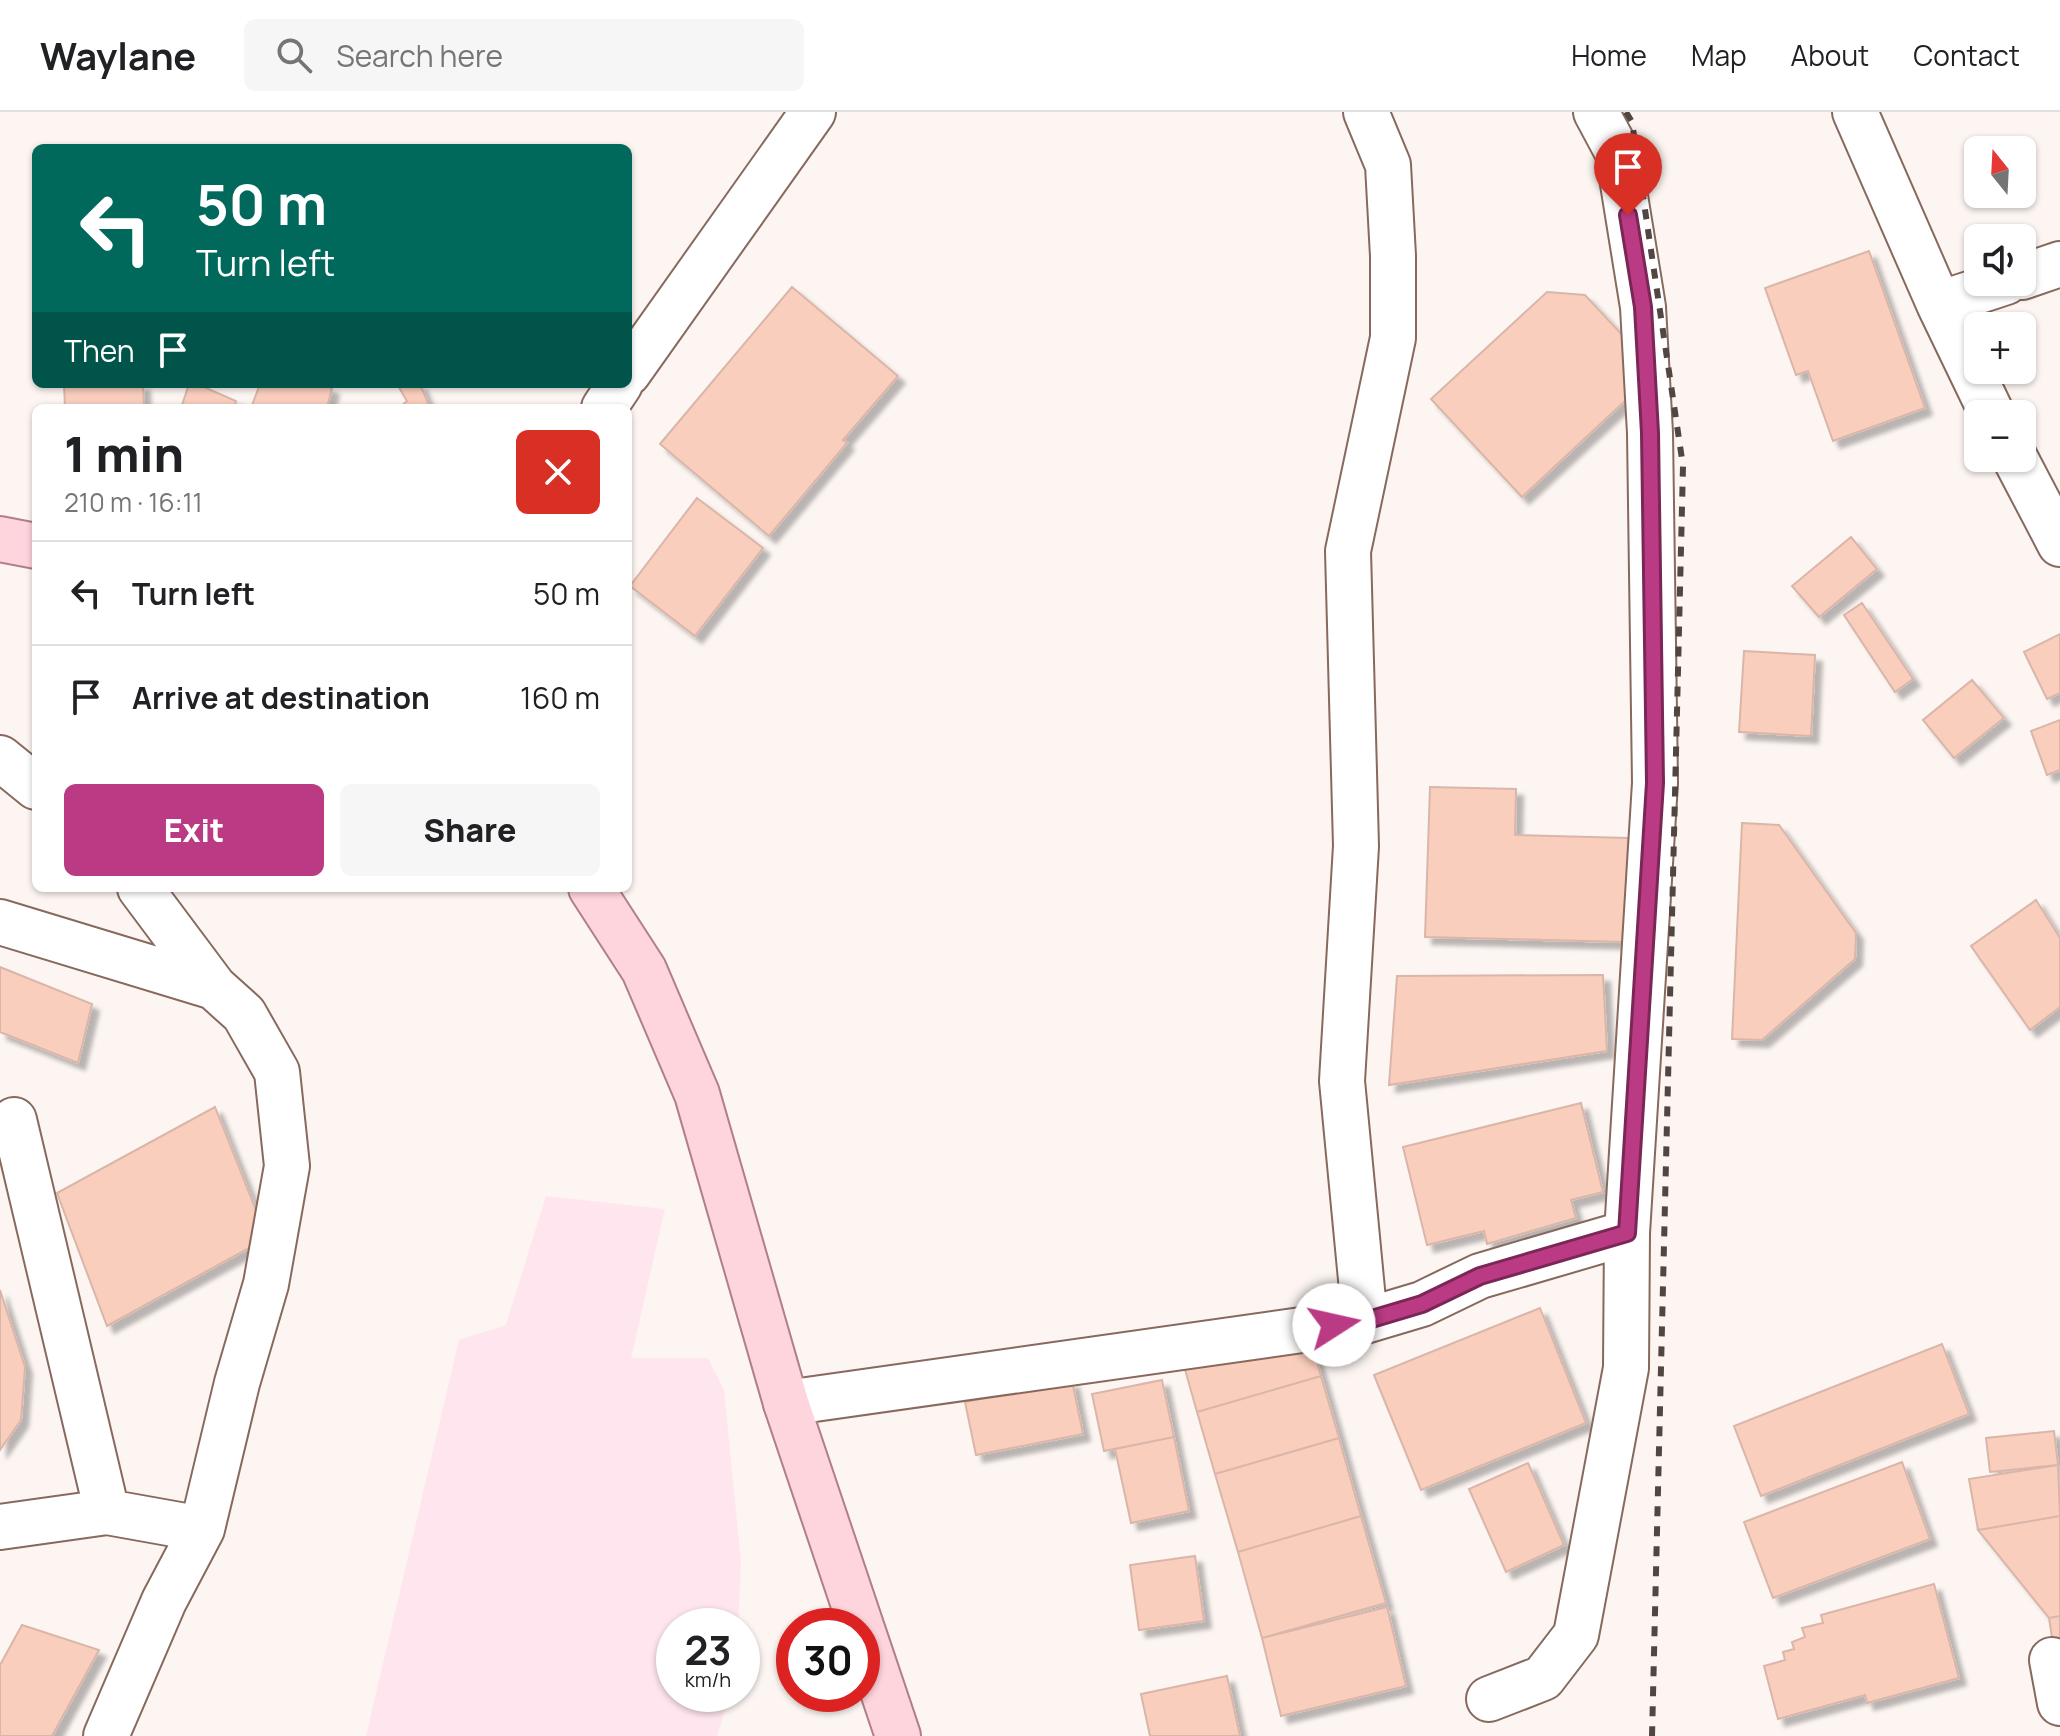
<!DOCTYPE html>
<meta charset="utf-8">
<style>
:root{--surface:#fff;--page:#f6f6f6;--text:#202124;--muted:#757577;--line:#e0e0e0;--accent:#bb3a84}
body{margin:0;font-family:Manrope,sans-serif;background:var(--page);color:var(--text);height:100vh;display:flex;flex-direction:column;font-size:30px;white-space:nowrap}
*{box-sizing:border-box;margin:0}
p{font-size:26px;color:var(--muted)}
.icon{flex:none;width:44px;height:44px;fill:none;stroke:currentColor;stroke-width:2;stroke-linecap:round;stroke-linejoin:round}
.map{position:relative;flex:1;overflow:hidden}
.sheet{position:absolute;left:32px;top:292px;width:600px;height:488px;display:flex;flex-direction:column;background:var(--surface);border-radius:12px;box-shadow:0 2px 6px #0004}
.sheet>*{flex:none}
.hud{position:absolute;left:32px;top:32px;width:600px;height:244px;border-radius:12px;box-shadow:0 2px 6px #0004;background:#00695c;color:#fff;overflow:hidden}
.needle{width:52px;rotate:342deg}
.fabs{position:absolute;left:1964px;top:24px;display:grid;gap:16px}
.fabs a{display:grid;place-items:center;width:72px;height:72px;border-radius:12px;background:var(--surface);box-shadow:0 2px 6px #0004;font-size:40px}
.speed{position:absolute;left:656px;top:1496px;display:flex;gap:16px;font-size:40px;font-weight:700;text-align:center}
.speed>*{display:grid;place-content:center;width:104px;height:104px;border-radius:50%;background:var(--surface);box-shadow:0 2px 6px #0004;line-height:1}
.speed small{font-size:20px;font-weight:400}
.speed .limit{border:12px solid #d22;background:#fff;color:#111}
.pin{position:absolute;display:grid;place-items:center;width:68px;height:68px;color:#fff;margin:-82px -34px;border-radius:50% 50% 50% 0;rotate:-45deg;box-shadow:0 0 8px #0007}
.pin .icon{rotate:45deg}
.me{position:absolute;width:88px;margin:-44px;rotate:80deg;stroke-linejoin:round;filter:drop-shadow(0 0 6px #0008)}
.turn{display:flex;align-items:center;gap:28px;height:168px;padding:0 32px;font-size:36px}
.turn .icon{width:104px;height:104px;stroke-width:2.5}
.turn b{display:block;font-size:56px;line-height:68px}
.then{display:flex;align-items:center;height:76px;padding:0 32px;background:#0003;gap:16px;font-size:30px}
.round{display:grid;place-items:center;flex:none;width:84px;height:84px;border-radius:12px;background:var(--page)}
.headline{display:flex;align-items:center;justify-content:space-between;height:136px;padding:0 32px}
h1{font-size:48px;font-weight:800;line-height:60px}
.button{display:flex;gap:16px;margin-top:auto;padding:16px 32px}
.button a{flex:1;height:92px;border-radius:12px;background:var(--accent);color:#fff;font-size:32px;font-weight:800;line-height:92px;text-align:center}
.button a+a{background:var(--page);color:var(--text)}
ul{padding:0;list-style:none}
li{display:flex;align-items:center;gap:24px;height:104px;padding:0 32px;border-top:2px solid var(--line)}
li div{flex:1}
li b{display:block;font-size:30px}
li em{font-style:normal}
header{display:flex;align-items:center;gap:48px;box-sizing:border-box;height:112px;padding:0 40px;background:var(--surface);border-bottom:2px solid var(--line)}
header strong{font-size:38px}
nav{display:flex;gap:44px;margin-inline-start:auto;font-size:28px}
.search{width:560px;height:72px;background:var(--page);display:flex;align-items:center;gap:20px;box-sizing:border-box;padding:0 28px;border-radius:12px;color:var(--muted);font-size:30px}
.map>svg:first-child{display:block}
.industrial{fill:#ffe5ed}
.building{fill:#facebd;stroke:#d9b6a9;stroke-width:2;filter:url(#shadow)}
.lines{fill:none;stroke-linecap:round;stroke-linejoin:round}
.minor-casing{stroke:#87695d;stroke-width:48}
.major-casing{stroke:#b17f87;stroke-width:48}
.minor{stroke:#fff;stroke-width:44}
.major{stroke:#fed4dd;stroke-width:44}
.rail{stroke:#514642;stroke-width:6;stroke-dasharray:10 10;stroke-linecap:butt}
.route-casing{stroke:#7a2656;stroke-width:20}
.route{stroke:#bb3a84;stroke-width:14}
</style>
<header>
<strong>Waylane</strong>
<div class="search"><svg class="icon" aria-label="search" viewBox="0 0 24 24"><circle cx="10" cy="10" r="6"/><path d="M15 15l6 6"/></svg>Search here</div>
<nav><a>Home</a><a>Map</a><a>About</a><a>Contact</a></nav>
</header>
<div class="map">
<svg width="2060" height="1624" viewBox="0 0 2060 1624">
<defs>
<filter id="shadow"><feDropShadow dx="7" dy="7" stdDeviation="2" flood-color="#0004"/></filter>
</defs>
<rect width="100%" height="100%" fill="#fcf5f2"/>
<path class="industrial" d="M546,1084L665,1097L631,1246H708L724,1278L741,1450L738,1514H674V1582H730L717,1624H366L459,1228L506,1213Z"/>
<path class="building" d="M1869,139L1925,296L1833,329L1808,259L1796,263L1765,176Z
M792,175L898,264L843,328L847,331L769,424L660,332Z
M1547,180L1585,183L1639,241L1642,273L1522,385L1431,287Z
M64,272H143L144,296H65Z
M189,272H197L236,289L234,296H181Z
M260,272H321L332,276L327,296H251Z
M397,272H420L430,296H399L407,289Z
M697,386L763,436L695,524L630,474Z
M1851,425L1877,457L1819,505L1792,474Z
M1862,491L1913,567L1895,580L1844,503Z
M2060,522V581L2047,587L2024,540Z
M1744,539L1815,543L1811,624L1739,620Z
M1972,568L2004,606L1954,646L1923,608Z
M2060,608V658L2047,663L2031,619Z
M1430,675L1516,677L1515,723L1628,726L1625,830L1425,825Z
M1742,711L1779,713L1856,821L1855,847L1762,928L1732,927Z
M2036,788L2060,826V895L2030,918L1971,834Z
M0,855L92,892L78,951L0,920Z
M1603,863L1607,939L1389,973L1397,864Z
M1581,991L1603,1080L1571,1088L1576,1106L1487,1132L1484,1119L1427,1133L1403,1035Z
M215,995L267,1126L107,1214L57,1081Z
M0,1178L25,1255L21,1308L0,1338Z
M1540,1196L1586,1311L1421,1378L1374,1263Z
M1303,1201L1321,1264L1197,1300L1179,1236Z
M1942,1232L1969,1302L1761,1384L1734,1314Z
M1321,1264L1339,1326L1215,1362L1197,1300Z
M1162,1268L1174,1325L1104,1339L1092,1282Z
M1072,1269L1083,1322L976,1343L965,1290Z
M2054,1319L2058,1353L1990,1360L1986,1326Z
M1174,1325L1189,1399L1131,1411L1115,1337Z
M1339,1326L1361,1404L1238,1440L1215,1362Z
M1902,1350L1930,1427L1773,1486L1744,1410Z
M1528,1351L1564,1433L1506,1460L1469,1377Z
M2058,1353L2060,1404L1978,1418L1969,1367Z
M1361,1404L1386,1491L1262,1526L1238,1440Z
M2060,1404V1504L2049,1506L1978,1418Z
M1195,1444L1204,1509L1139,1518L1130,1453Z
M1934,1472L1959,1566L1867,1591L1865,1583L1778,1607L1764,1554L1785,1548L1783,1540L1794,1537L1792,1530L1805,1525L1802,1516L1823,1511L1821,1503Z
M1387,1495L1406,1574L1281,1604L1262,1526Z
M2060,1504V1577L2049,1506Z
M22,1513L99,1538L52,1624H0V1553Z
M1227,1564L1240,1624H1150L1141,1582Z"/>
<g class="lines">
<defs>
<path id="minor" d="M1855,0L1939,192L1992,302
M2022,165L2060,152
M1939,192L2006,170
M628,261L813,0
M604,296L620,272
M2015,346L2060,432
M0,646L36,675
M140,776L214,875L244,902L277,960L287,1054L266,1172L237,1271L202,1417
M0,810L214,875
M14,1008L107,1400
M1365,1209L1422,1192L1480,1164L1627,1121
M786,1291L1365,1209L1342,969L1356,734L1348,439L1393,226V144L1388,53L1366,0
M0,1415L107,1400L202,1417L164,1489L106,1624
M2052,1548L2060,1591
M1489,1587L1543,1566L1576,1523L1626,1256L1627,1121L1655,671L1650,321L1643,195L1618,41L1596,0"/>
<path id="major" d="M0,427L36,434
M591,776L644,858L697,982L786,1291L861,1514
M862,1517L898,1624"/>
</defs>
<use href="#minor" class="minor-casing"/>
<use href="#major" class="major-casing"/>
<use href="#minor" class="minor"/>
<use href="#major" class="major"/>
<path class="rail" d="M1626,0L1632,10L1683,354L1652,1624"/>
</g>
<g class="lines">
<defs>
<path id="route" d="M1334,1213L1365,1209L1422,1192L1480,1164L1627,1121L1655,671L1650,321L1643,195L1628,103"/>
</defs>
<use href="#route" class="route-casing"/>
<use href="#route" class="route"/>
</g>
</svg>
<div class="fabs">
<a><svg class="needle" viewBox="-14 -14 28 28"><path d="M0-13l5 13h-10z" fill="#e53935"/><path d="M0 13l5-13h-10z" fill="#757577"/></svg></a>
<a><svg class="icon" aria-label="sound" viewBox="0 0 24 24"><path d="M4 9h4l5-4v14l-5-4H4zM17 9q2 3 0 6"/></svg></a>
<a>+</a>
<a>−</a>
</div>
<div class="speed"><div>23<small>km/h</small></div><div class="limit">30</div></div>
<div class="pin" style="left:1628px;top:103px;background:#d93025"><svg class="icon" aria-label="arrive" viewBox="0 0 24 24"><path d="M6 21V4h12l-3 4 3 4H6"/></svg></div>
<svg class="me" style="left:1334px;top:1213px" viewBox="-20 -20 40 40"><circle r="19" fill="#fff"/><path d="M0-13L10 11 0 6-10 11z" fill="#bb3a84"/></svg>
<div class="hud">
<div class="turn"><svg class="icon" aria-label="left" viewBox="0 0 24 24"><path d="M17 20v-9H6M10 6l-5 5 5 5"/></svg><div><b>50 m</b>Turn left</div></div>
<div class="then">Then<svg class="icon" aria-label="arrive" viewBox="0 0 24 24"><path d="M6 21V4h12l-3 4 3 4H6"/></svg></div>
</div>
<section class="sheet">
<div class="headline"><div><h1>1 min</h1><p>210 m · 16:11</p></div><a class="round" style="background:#d93025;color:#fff"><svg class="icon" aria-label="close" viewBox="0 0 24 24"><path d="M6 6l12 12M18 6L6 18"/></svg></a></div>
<ul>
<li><svg class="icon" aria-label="left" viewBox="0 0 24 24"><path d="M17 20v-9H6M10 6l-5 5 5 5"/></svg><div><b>Turn left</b></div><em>50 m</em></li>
<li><svg class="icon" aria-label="arrive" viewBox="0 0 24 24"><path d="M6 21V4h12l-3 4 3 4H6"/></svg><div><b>Arrive at destination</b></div><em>160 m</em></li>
</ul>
<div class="button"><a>Exit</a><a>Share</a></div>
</section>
</div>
